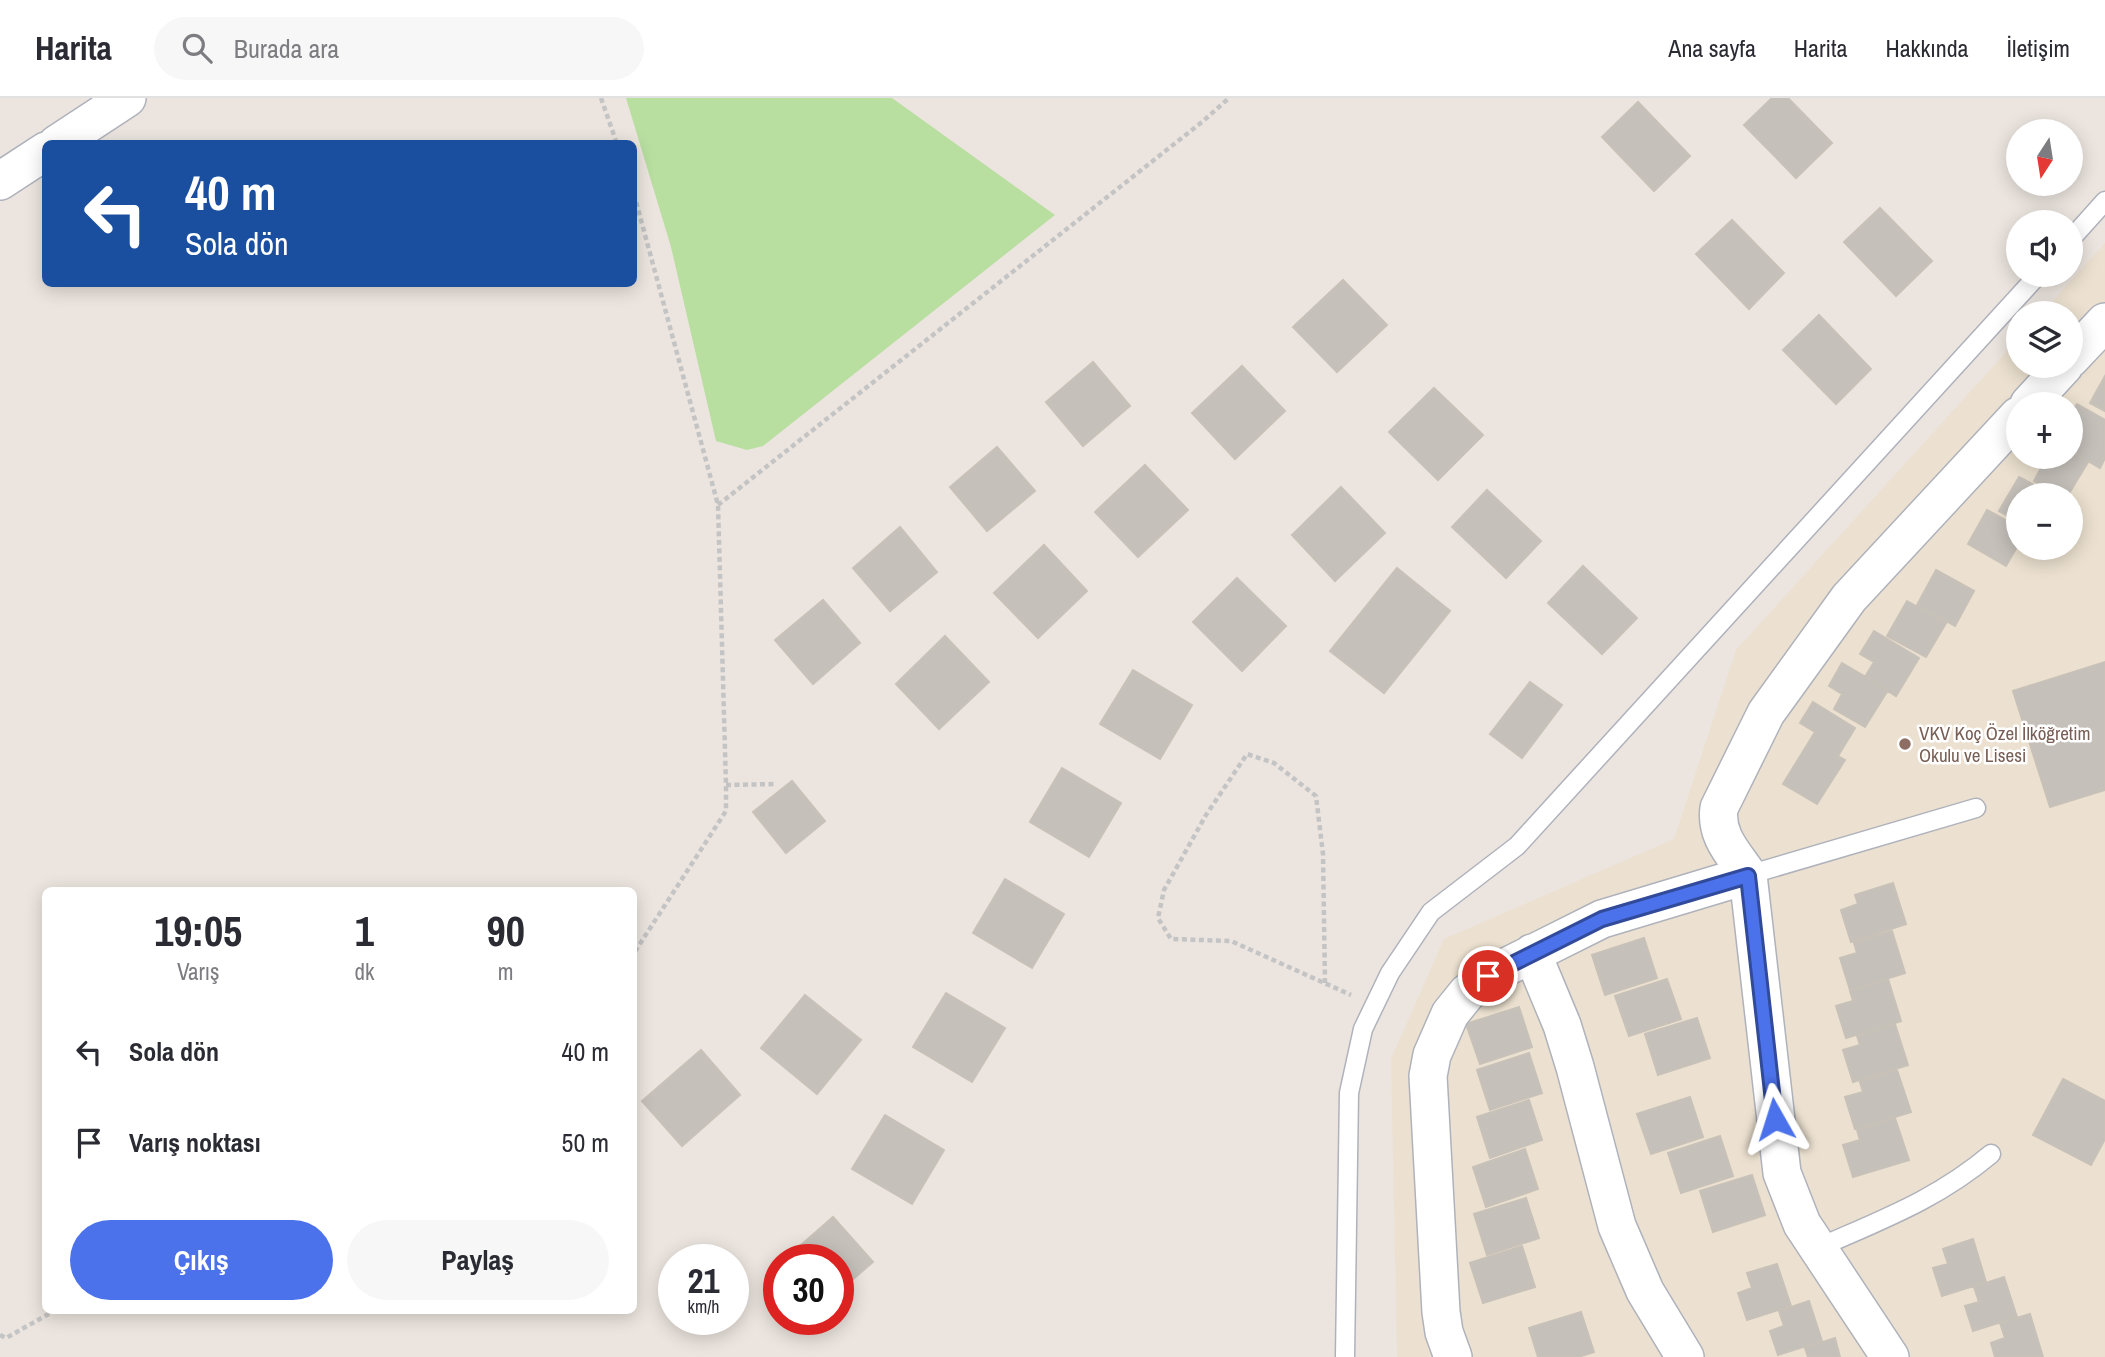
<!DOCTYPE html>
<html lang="tr">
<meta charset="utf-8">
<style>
:root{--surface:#fff;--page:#f7f7f7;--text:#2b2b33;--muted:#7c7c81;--line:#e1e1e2;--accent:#4c72eb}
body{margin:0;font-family:"Archivo Narrow",sans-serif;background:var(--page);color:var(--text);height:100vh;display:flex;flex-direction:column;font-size:26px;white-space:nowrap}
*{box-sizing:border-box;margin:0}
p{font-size:23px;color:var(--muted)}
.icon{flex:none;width:38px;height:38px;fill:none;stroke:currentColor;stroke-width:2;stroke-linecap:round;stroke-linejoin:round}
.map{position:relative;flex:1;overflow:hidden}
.sheet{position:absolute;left:42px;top:789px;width:595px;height:427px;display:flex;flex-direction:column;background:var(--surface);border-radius:10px;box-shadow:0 4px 18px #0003}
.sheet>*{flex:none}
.hud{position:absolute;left:42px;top:42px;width:595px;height:147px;border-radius:10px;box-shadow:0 4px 18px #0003;background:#1a4fa0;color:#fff;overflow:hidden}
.needle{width:46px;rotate:192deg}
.tools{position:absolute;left:2006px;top:21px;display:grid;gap:14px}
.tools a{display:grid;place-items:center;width:77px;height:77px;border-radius:50%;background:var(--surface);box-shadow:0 4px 18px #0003;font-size:35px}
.speed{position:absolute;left:658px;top:1146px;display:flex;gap:14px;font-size:35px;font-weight:700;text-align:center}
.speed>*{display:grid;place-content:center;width:91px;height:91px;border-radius:50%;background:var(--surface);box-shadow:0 4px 18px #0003;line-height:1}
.speed small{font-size:18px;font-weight:400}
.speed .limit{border:10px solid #d22;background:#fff;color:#111}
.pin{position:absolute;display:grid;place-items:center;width:60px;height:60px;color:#fff;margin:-30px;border:4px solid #fff;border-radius:50%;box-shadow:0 2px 7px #0007}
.me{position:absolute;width:77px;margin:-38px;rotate:354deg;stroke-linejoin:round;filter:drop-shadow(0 0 5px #0008)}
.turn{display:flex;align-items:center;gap:24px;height:147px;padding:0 28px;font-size:32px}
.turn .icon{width:91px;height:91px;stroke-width:2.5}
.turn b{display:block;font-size:49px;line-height:60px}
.eta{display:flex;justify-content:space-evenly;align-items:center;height:119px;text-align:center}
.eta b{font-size:42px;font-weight:800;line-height:49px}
.primary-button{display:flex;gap:14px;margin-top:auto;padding:14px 28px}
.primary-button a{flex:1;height:80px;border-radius:42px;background:var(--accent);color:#fff;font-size:28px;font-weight:800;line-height:80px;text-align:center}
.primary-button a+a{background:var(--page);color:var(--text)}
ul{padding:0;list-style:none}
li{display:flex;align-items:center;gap:21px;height:91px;padding:0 28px}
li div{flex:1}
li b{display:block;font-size:26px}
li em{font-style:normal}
header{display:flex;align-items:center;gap:42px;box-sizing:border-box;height:98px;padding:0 35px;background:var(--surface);border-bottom:2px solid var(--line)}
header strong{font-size:33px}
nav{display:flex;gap:38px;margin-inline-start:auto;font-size:24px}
.search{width:490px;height:63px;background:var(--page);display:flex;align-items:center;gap:18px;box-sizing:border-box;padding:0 24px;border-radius:38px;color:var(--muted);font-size:26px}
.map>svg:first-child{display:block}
.education{fill:#ece1d0;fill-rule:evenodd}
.green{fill:#b8dea0}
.building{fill:#c5c0ba;stroke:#c7c1b8;stroke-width:2}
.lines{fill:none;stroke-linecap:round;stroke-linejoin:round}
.lane-casing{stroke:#afb2bb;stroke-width:21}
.street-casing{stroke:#afb2bb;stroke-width:40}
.path{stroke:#c4c4c4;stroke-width:4.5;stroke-dasharray:5 3.5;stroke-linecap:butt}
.lane{stroke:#fff;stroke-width:18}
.street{stroke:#fff;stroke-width:37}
.route-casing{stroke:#314a99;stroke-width:18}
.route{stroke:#4c72eb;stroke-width:12}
.education-dot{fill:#8d6e63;stroke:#fff;stroke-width:2.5}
.labels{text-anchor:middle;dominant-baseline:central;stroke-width:5;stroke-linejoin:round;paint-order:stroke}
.education-label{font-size:19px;fill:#785e54;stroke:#fff;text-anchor:start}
</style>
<header>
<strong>Harita</strong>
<div class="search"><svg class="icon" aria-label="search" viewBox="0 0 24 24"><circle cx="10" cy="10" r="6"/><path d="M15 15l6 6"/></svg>Burada ara</div>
<nav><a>Ana sayfa</a><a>Harita</a><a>Hakkında</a><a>İletişim</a></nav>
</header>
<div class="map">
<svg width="2105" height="1259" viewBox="0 0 2105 1259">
<rect width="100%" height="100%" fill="#ece5df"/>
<path class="education" d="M2105,145V1259H1397L1391,961L1444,841L1674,741L1736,552L2018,241V268H2070V215H2042ZM2018,306H2070V359H2018ZM2018,397H2070V450H2018Z"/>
<path class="green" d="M626,0H892L1055,117L763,348L747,352L716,343L671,149Z"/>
<path class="building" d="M1772,0H1788L1832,45L1796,80L1744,27Z
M1638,4L1690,58L1654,93L1602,39Z
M1880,110L1932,163L1896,198L1844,144Z
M1732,122L1784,175L1749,211L1696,156Z
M1343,182L1387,227L1337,274L1293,229Z
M1819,217L1871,271L1836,306L1783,252Z
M1093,264L1130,308L1083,348L1046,304Z
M1242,268L1285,313L1235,361L1192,315Z
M2105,278V313L2090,305Z
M1434,290L1483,337L1438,382L1389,334Z
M2077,306L2105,322V360L2100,370L2070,352L2077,336L2070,332V316Z
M997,349L1035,393L987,433L950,389Z
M2070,354L2088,364L2068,397H2059L2034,383L2042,368L2030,359H2070Z
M1145,367L1188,412L1138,459L1095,414Z
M2019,379L2053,397H2018V423L1999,413Z
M1341,389L1385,435L1335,483L1292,437Z
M1487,392L1541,443L1506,480L1452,429Z
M1987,412L2018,429V447L2006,468L1968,446Z
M900,429L937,474L890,513L853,470Z
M1044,447L1087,493L1038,540L994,495Z
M1583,468L1637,520L1602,556L1548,505Z
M1397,470L1450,513L1384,595L1330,553Z
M1936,472L1974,493L1955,528L1917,507Z
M1237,480L1286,528L1242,573L1193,524Z
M823,502L860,545L813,586L775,542Z
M1907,503L1946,525L1926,559L1887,538Z
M1874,533L1919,560L1896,598L1865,579L1874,564L1860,556Z
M945,538L989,584L939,631L896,586Z
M2105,564V692L2050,709L2013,593Z
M1842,565L1888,592L1865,629L1834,611L1842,596L1829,588Z
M1133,572L1192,607L1160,661L1100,626Z
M1530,584L1562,607L1522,660L1490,636Z
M1813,604L1855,630L1838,658L1845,662L1817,706L1783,686L1815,634L1800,625Z
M1062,670L1121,705L1089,759L1030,724Z
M792,683L825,723L786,755L753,714Z
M1005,781L1064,816L1032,870L973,835Z
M1893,785L1906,826L1851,844L1841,812L1858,806L1855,797Z
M1892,833L1905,875L1850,892L1840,860L1857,855L1854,845Z
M1644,840L1657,880L1605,897L1592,857Z
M1667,881L1681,921L1629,938L1615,898Z
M1888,881L1901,923L1846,940L1836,908L1853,903L1850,893Z
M946,895L1005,930L972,984L913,949Z
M805,897L861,942L817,996L761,950Z
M1519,909L1532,949L1480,966L1466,926Z
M1697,920L1710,960L1658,977L1645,936Z
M1895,926L1908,967L1853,984L1843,952L1860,947L1857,938Z
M701,952L740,997L682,1048L642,1003Z
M1529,955L1542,995L1490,1012L1477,972Z
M1897,972L1911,1014L1855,1031L1845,999L1863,994L1860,984Z
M2063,981L2105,1003V1041L2091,1067L2033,1037Z
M1690,999L1703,1039L1651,1056L1637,1016Z
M1529,1002L1542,1042L1490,1060L1477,1019Z
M885,1017L944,1052L912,1106L852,1071Z
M1895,1020L1909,1062L1853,1079L1843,1047L1860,1042L1857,1032Z
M1720,1038L1733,1078L1681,1095L1668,1055Z
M1525,1051L1538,1091L1486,1109L1473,1069Z
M1752,1077L1765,1117L1713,1134L1700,1093Z
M1526,1100L1539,1140L1487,1157L1474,1116Z
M833,1119L873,1164L838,1194V1162H784Z
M1973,1141L1986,1184L1942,1198L1933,1170L1948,1166L1943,1151Z
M1522,1148L1535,1189L1483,1205L1470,1165Z
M1777,1166L1791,1208L1747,1222L1738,1195L1752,1190L1747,1175Z
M2004,1179L2017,1219L1973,1233L1965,1208L1979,1204L1974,1189Z
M1809,1203L1822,1243L1778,1257L1770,1233L1784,1228L1779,1213Z
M1581,1214L1594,1254L1578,1259H1538L1529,1230Z
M2030,1216L2043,1259H1995L1991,1245L2005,1240L2000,1225Z
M1835,1240L1840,1259H1808L1805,1250Z"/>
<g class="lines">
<defs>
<path id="lane" d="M2070,142L2105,103
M1748,777L1976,710
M1818,1150C1883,1121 1936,1102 1991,1056
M1345,1259L1349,995L1363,931L1390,875L1431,814L1517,748L2038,177"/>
<path id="street" d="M57,46L127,0
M0,83L46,53
M2070,261L2105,224
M2029,306L2064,268
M1532,855L1562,927L1575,969L1617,1128L1645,1193L1685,1259
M1453,1259L1444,1234L1441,1214L1428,978L1432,957L1450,916L1467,895L1488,878L1602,821L1748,777
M1890,1259L1802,1126L1782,1075L1748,777C1734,756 1715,738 1719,710L1766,615L1849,500L2018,318"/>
</defs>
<use href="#lane" class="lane-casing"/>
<use href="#street" class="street-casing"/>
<path class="path" d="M601,0L617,46
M634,96L718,407L726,687V713L634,855
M718,407L1202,24L1229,0
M726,687L777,686
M1325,885L1323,756L1316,698L1274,665L1247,656L1206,717L1164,792L1158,820L1171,841L1231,843L1351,897
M0,1237L6,1240L54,1213"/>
<use href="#lane" class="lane"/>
<use href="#street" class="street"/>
</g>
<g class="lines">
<defs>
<path id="route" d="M1488,878L1602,821L1748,778L1775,1021"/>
</defs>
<use href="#route" class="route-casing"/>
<use href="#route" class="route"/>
</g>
<circle class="education-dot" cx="1905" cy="646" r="7"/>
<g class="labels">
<g class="education-label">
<text x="1919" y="635">VKV Koç Özel İlköğretim<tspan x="1919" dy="22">Okulu ve Lisesi</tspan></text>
</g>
</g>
</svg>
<div class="tools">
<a><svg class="needle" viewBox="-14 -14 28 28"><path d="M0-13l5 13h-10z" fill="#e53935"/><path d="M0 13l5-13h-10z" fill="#7c7c81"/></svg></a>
<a><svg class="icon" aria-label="sound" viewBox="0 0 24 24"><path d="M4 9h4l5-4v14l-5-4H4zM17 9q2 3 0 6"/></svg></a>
<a><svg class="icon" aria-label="layers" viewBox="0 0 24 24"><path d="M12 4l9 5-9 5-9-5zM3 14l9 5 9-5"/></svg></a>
<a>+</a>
<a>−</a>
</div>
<div class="speed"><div>21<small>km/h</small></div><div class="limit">30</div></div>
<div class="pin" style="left:1488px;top:878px;background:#d93025"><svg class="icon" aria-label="arrive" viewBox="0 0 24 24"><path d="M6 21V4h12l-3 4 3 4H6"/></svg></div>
<svg class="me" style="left:1775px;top:1021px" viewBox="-20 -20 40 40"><path d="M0-17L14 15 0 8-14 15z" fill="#4c72eb" stroke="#fff" stroke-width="4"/></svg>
<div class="hud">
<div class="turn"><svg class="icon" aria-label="left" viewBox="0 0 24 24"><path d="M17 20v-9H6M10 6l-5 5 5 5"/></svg><div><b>40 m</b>Sola dön</div></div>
</div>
<section class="sheet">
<div class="eta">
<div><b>19:05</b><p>Varış</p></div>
<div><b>1</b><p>dk</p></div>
<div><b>90</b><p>m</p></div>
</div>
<ul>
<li><svg class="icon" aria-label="left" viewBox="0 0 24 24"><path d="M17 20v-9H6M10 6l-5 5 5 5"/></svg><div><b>Sola dön</b></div><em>40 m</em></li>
<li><svg class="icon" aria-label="arrive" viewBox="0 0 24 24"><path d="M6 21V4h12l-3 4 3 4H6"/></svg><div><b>Varış noktası</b></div><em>50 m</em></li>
</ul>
<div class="primary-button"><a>Çıkış</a><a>Paylaş</a></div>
</section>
</div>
